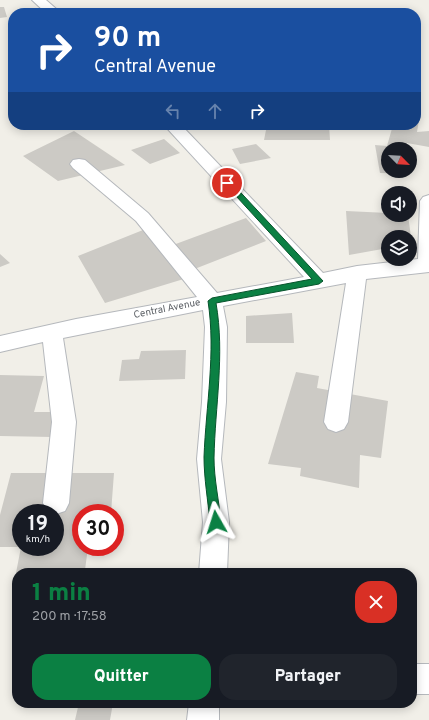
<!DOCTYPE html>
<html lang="fr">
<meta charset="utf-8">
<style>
:root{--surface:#171b24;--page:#20242c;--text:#f1f3f6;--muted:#9ea1a6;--accent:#0b8043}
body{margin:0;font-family:Overpass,sans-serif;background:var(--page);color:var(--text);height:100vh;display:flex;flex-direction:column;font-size:15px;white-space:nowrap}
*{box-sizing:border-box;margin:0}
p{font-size:13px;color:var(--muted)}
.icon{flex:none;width:22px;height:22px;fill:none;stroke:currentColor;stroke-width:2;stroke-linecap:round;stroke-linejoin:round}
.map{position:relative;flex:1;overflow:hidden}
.side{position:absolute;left:12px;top:568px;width:405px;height:140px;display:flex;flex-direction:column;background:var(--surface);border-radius:16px;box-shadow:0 2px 10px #0003}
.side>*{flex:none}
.hud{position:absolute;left:8px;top:8px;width:413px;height:122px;border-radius:16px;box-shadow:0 2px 10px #0003;background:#1a4fa0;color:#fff;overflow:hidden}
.needle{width:26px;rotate:114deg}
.tools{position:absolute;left:381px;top:142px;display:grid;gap:8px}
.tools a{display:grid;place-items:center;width:36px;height:36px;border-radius:50%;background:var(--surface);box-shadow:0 2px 10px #0003;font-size:20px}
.speed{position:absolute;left:12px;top:504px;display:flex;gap:8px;font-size:20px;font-weight:700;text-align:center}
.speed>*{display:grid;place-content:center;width:52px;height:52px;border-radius:50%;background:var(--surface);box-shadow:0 2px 10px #0003;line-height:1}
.speed small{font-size:10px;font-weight:400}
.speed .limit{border:6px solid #d22;background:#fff;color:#111}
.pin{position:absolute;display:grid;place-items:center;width:34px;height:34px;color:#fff;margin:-17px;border:2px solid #fff;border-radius:50%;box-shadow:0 1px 4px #0007}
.me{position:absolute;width:44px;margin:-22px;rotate:354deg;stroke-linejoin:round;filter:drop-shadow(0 0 3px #0008)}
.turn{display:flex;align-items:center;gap:14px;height:84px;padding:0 20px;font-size:18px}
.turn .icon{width:52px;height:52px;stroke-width:2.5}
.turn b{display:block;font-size:28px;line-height:34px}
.lanes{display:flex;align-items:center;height:38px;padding:0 20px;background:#0003;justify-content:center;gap:20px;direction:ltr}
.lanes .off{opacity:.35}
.round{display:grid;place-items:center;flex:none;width:42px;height:42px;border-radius:16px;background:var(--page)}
.summary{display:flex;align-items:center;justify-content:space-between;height:68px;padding:0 20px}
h1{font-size:24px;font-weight:800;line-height:30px;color:var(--accent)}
.cta{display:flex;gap:8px;margin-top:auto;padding:8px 20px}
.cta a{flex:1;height:46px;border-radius:16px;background:var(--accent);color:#fff;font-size:16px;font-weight:800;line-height:46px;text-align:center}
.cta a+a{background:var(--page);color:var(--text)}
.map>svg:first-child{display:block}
.building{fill:#cccac5}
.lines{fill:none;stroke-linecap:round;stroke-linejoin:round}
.minor-casing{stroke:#b5b8bc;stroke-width:2}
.minor{fill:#fff;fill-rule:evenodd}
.route{fill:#0b8043;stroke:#07532c}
.labels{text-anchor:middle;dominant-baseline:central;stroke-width:3.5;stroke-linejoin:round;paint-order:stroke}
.street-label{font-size:10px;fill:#5f6368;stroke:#fff}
</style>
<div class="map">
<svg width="429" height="720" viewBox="0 0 429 720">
<rect width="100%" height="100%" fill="#f1efe8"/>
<path class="building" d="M0,7H4L7,17L0,18Z
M416,120H419L417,132L429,131V147L407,143V149H388V171H408L409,174L380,173L375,145L387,146L393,125H416Z
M267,125H329L330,140H264Z
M74,131L125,165L58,181L23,156Z
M164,139L180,153L150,164L131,150Z
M256,144L271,158L240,164L232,149Z
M346,211L388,213V215H408L411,237H388V248L349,255Z
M246,218L266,241L192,270L173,245Z
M143,230L187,278L105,303L78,256Z
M0,254L10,263L0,267Z
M292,313L294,343H246V316Z
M186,350L185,379L119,381L122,360L139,359L141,351Z
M296,372L319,376L317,388L388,401L381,458L360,455L359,488L300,476L301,468L268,464Z
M0,375L44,376L34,412H54L52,437L0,436Z
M11,473H114L111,513H81V547H88L85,570L16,573L21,547H55V513H21V547H0V515Z
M79,703H113L110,720H75Z"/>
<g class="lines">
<defs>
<path id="minor" d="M32,0H46L61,13H46Z
M164,125H181L323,273L357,266L418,259L420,201L423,197L429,195V272L366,279L348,422L344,429L336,432L328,429L324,422L346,283L223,306L227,327L226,402L221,459L229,522L227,573H199L203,522L197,459L202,402L205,327L203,310L63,338L76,422L69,503L65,511L56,514L47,511L43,503L52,422L43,342L0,352V336L76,319L197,297L136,221L73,168L70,164L73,160L79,159L85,160L148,213L217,293L304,277Z
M412,664H429V694H412Z
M189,703H219V720H187Z"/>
</defs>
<use href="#minor" class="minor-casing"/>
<use href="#minor" class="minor"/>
</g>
<path class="route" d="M225,181H230L323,281L319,284L216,303C225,355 215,406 214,458C214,479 219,501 221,522L220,525L216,527L212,525L210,522C208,501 204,478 204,457C206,405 216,353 208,301L212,298L312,279L225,184Z"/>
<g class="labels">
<g class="street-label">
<text transform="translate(167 309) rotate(-11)">Central Avenue</text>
</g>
</g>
</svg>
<div class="tools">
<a><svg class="needle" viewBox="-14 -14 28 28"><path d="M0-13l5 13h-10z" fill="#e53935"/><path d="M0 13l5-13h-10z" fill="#9ea1a6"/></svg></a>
<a><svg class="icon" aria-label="sound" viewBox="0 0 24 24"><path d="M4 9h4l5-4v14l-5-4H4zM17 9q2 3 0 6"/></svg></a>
<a><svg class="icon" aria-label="layers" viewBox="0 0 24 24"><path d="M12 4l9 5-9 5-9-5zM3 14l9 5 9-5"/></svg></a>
</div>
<div class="speed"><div>19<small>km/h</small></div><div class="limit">30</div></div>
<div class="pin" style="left:227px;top:183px;background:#d93025"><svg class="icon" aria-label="arrive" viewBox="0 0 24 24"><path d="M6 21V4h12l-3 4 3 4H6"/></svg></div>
<svg class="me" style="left:216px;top:522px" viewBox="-20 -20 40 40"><path d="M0-17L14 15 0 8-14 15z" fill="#0b8043" stroke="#fff" stroke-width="4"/></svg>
<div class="hud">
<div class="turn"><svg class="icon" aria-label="right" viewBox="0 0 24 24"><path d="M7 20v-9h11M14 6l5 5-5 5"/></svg><div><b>90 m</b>Central Avenue</div></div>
<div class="lanes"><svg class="icon off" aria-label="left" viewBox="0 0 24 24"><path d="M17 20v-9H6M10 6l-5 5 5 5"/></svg><svg class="icon off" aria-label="ahead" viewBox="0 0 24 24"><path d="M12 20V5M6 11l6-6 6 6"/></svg><svg class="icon" aria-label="right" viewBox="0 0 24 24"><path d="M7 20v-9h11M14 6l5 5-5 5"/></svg></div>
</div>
<section class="side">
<div class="summary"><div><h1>1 min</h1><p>200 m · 17:58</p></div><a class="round" style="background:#d93025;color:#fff"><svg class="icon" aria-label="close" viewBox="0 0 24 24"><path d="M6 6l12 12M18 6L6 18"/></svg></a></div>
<div class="cta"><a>Quitter</a><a>Partager</a></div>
</section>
</div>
